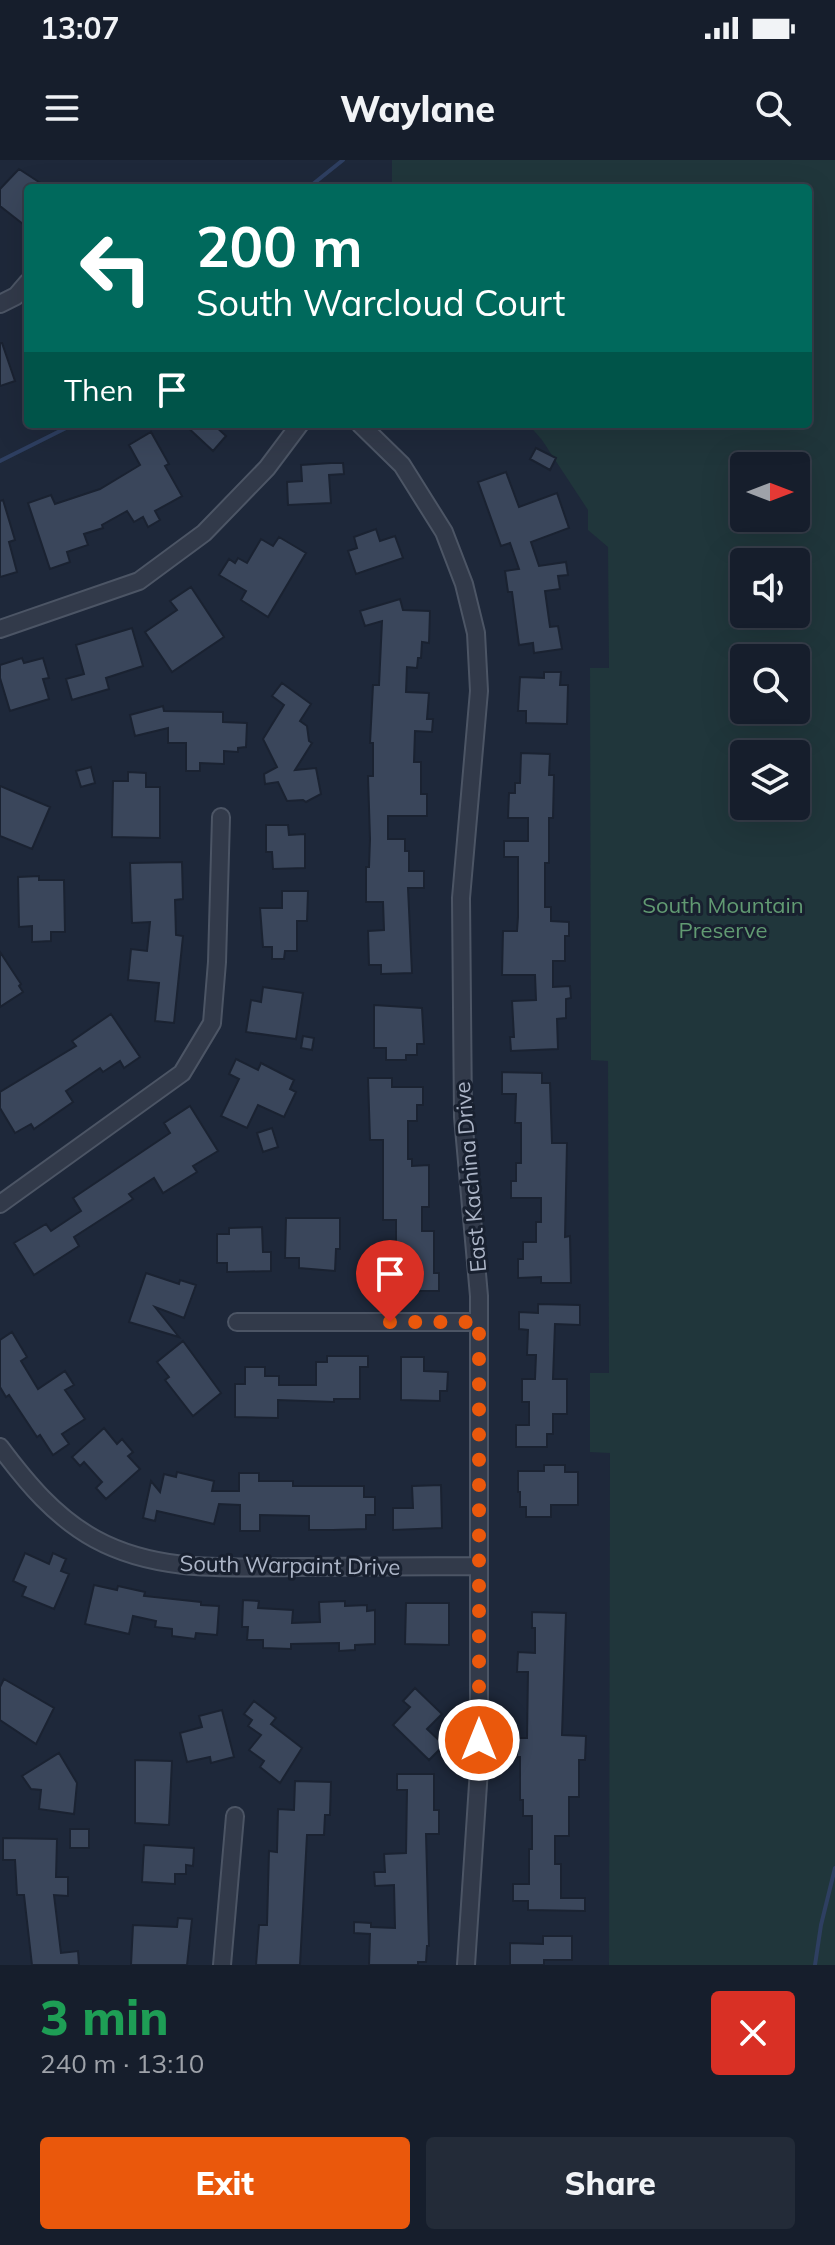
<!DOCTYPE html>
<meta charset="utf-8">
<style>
:root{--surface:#161e2c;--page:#232b38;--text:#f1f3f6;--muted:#9ea2a9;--line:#353c48;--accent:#ea580c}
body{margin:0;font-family:Mulish,sans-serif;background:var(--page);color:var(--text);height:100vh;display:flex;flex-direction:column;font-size:30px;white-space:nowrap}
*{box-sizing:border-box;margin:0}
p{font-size:26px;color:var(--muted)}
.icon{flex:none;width:44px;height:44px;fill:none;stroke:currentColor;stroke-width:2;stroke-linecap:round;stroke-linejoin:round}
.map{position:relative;height:1805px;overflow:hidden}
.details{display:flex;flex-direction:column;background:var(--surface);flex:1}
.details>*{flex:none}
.guide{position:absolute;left:24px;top:24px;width:788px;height:244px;border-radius:8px;box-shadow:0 8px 32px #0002,0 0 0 2px var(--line);background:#00695c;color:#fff;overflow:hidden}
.needle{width:52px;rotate:90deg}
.tools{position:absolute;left:730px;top:292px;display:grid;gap:16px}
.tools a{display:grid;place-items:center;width:80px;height:80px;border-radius:8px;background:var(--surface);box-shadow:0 8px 32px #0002,0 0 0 2px var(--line);font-size:40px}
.pin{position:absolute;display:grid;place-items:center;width:68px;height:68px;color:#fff;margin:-82px -34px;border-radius:50% 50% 50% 0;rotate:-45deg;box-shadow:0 0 8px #0007}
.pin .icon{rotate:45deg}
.me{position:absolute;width:88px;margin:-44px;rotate:0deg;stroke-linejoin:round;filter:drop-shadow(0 0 6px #0008)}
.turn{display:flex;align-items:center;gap:28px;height:168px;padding:0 40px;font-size:36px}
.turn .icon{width:104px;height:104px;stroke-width:2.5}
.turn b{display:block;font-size:56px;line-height:68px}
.then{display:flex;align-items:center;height:76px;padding:0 40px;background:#0003;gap:16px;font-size:30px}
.round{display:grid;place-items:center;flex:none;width:84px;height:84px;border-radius:8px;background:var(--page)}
.head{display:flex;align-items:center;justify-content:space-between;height:136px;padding:0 40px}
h1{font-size:48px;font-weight:800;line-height:60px;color:#1e9e55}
.button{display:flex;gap:16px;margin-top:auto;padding:16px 40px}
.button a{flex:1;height:92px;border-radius:8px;background:var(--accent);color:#fff;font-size:32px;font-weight:800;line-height:92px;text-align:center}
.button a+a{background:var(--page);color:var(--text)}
.status{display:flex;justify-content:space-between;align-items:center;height:56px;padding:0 40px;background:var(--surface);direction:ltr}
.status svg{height:22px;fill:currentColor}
header{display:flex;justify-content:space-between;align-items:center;height:104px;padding:0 40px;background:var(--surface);font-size:36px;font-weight:800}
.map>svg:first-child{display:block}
.green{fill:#20363b;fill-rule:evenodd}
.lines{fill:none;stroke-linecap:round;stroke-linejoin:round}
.stream{stroke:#2e3f61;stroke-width:4}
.building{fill:#3a465b;stroke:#1a2231;stroke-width:2}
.street-casing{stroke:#4c5565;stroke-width:20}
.street{stroke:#323a4a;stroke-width:16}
.route{stroke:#ea580c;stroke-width:14;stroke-dasharray:0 25.2}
.labels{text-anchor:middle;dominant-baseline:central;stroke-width:6;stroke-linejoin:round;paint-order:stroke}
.park-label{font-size:22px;fill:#619a72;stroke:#18202f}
.street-label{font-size:22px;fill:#acb5c7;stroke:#18202f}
</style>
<div class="status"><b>13:07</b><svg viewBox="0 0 49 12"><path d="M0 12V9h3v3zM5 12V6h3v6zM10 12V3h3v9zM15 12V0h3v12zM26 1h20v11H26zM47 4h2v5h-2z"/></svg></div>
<header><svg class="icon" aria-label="menu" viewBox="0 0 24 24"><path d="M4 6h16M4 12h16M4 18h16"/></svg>Waylane<svg class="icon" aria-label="search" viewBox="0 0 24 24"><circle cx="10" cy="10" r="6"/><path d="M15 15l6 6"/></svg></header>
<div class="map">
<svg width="835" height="1805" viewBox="0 0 835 1805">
<rect width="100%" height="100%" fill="#1e283a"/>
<path class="green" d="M392,0H835V1805H609L610,1293L590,1292V1213H609L608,901L591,900L590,508H609L608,387L588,370V350L542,280L528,264H808V28H392ZM744,306H796V358H744ZM744,402H796V454H744ZM744,498H796V550H744ZM744,594H796V646H744Z"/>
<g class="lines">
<path class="stream" d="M308,28L343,0
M0,301L74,264
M815,1805L821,1765L835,1708"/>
</g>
<path class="building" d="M19,9L48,28H28V68L0,46V29Z
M0,183H2L15,221L0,226Z
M184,264H213L226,276L213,291Z
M151,272L169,304L165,306L182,336L155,351L160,360L148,367L143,357L134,362L127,351L102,365L103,368L84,374L88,385L67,392L70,402L50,409L28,343L51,335L55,344L100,329L140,305L129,285Z
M536,288L556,298L550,310L530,299Z
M331,303H343L344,314L329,315L331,343L288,345L287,322L302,321L301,305Z
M506,312L519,347L557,333L569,368L531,382L539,406L566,402L568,415L558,416L560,429L545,431L550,467L558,466L562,489L534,493L533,483L519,485L512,432H508L505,411L519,409L510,383L501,386L478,322Z
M3,340L15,380L9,382L17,412L0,417V341Z
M376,369L380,381L395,376L403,398L356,414L348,391L357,388L354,377Z
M279,377L306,393L268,457L241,440L246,431L219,415L229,399L235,403L238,398L247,403L261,379L273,386Z
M191,427L224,477L172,512L145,472L177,450L170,441Z
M400,439L403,450L430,451L429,483L422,482L421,498H418L417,508L407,507L406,532L429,533L427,559H433L432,572L415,571L414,602H421V634H427V656H388V679H405V691H409V711H424V728H408L412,813L381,814V805H369L368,771L384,770L383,742H366V707H369L370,679L368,616H373V583H370L373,525H379L382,461L365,466L360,451Z
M132,468L143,506L106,518L109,529L72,540L66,519L84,514L76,485Z
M22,498L24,503L43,498L49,518L43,519L49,539L10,551L0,518V505Z
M544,512H561L560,525H568L567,564L526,563V551H518L520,517L544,518Z
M282,523L311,544L300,561L307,566L309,581L312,583L295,610L316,608L321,634L306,642L303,640L287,641L278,622L265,624L264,614L277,607L263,579L284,545L272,536Z
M163,546L164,551L223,552V562L247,563L246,587L238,588V592L224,591V604L200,603V611H186V583H168V568L135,576L130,555Z
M521,593L550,594L549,615H554L553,658H549V703H545V747H551V761L569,762V776H565V801H553V827L570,826L571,838L566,839V858L557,859L558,889L511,891L510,877H514L512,841L536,840L535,815H502L503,771H517L518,757V697H504V681H528V658H508L509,633H515V623H520Z
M91,607L95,623L81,627L76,611Z
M128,612L146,613V627H160V678L112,677L113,621H128Z
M0,626L50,647L32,689L0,676Z
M266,665H288L289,675L305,674V708L273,709L272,692H266Z
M182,702L183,739L175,740L176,775L183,776L174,863L155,861L159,823L128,820L131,789L147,791L150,762L132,763L130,703Z
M39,716V720H64L65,772H51V781L32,782V766L19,767L18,717Z
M282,731H308L307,761H297V791H285L284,799H272V787H263L260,748H282Z
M0,792L21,824L19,826L23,832L0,847Z
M263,827L303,833L296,879L246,872L251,840L261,842Z
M374,845L422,848L424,884H417V895H406V900H386V888H374Z
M111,854L140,897L124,908L120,901L103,912L100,908L66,931L73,942L34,969L31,964L15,973L0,948V932L76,886L72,881Z
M303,876L314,878L312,890L301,888Z
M236,899L258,910L261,903L294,920L290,929L296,932L284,957L258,945L247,968L221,956L239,919L229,914Z
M502,912L542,913V923H550L552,983H567L565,1077L570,1076L571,1123H541V1117L518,1118V1099H523V1082H536V1062H541V1038H511V1021H516V1003H521V963H515L516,934H502Z
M368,918H392V927H423V945H417V961H408V999H412V1006L429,1005V1047H422V1071H434V1113H439V1131H414V1136H380V1115H406L405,1086L396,1087V1060H383V980H370Z
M190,946L218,991L193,1006L197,1012L163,1033L154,1018L129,1034L133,1039L74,1077L79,1086L34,1115L14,1083L46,1064L51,1071L81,1051L73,1038L170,973L164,963Z
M272,968L278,987L263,992L257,973Z
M286,1058H340V1089H336L335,1111L299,1108V1098H285Z
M262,1067L263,1092H271V1111L227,1112V1103H217V1074H229V1068Z
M146,1113L179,1124L180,1120L196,1125L184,1158L155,1147L179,1177L129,1162Z
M538,1144L580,1145V1165L555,1164L553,1219H567V1254H553V1274H547V1287H516V1265H529V1242H522V1219H535L536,1195H527L528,1170L519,1169V1152L538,1153Z
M12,1172L27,1197L21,1201L38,1229L65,1211L74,1225L65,1230L85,1259L62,1274L69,1284L53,1295L40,1275L37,1277L9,1235L6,1237L0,1227V1180Z
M183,1181L221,1233L193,1256L165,1220L169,1217L157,1202Z
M327,1196H368V1207H360V1239H334V1242L278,1240V1258L235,1257V1224H245V1207H265V1216H279V1225H316V1202H327Z
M401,1197H424V1211L448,1212L447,1231H440V1241L401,1240Z
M104,1268L117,1284L122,1279L133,1292L128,1296L140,1309L106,1339L96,1328L102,1322L84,1302L80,1306L72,1297Z
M544,1305H565V1312H578V1345H551V1357H526V1347H520V1332H518V1311H544Z
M177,1312L214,1321L212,1331H239V1313H259V1321H293V1326H364V1337H375V1355H366V1369L333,1370H309V1356L260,1355V1371H240V1345L219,1344L214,1364L157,1351L155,1361L143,1358L151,1321L160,1332L164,1314L176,1317Z
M441,1325L442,1368L393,1370V1348H413L412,1326Z
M25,1393L49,1404L53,1393L66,1399L61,1411L69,1414L54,1449L22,1436L26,1427L13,1421Z
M94,1425L117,1430L118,1426L145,1432L144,1436L201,1442V1445L219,1446L217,1475L196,1473L195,1479L172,1476V1469L155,1467L156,1461L133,1456L129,1474L85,1464Z
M243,1440L259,1441L258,1448L293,1450L292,1463L320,1462L319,1442L345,1441V1446L367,1445V1451L375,1450V1484L355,1485V1490L339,1491V1483L291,1484V1489L263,1488V1480H247L248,1467H242Z
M406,1443H449V1485L405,1484Z
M532,1452L566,1453L562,1575L586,1576L585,1600H579V1637H569V1676H555V1704H561V1738H585V1751L528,1750V1741H513V1724H529V1689H532V1656H523V1640H520V1597H517V1578H527L528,1512H517L518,1492L535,1493V1468H532Z
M4,1519L54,1548L36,1584L0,1560V1527Z
M415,1528L442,1554L427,1569L444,1585L429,1600L393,1565L410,1547L403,1541Z
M254,1541L276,1558L271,1564L302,1588L280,1623L260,1607L264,1601L249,1590L261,1575L248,1566L252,1560L244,1554Z
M222,1550L234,1597L211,1603L210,1597L187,1602L180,1573L202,1567L199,1556Z
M59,1593L77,1623L74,1654L39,1649L41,1630L31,1629L22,1616Z
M135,1600L172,1601L169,1665L135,1663Z
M397,1614H434V1650H439V1674H426L429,1786H427L426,1802H418V1805H369L370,1774L354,1773V1762L371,1763V1767L395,1768L394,1725L375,1726L374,1712H385L384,1694L406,1693L407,1630H397Z
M295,1621L331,1622L330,1655H325L324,1675H307L300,1805H256L259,1765H267L269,1691L277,1692L278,1649L294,1650Z
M70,1669H89V1688H70Z
M3,1678L57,1679L56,1717H68V1736L54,1735L61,1793L78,1791L79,1805H32L24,1735H17L15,1700H3Z
M144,1685L194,1688L193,1706L186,1705V1714H175V1724L142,1722Z
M178,1758L192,1759L187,1805H131L133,1765L177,1767Z
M543,1776H572V1800H544V1805H510V1783L543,1784Z"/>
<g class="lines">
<defs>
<path id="street" d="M0,144L16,136L28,122
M360,264L402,305L444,372L464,424L476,473L479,531L461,738L463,957L479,1136V1609L466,1805
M0,469L139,421L204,373L267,308L300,264
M0,1044L182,913L212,863L217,802L221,657
M237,1162H479
M0,1287C27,1323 55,1357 95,1379C159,1414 233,1407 303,1407C362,1407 421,1406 479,1406
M222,1805L235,1656"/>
</defs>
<use href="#street" class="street-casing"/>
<use href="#street" class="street"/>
</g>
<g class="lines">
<path class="route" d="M390,1162H479V1580"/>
</g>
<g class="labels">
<g class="park-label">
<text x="723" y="745">South Mountain<tspan x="723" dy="25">Preserve</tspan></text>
</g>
<g class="street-label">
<text transform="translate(470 1017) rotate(-95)">East Kachina Drive</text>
<text transform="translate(290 1405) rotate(1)">South Warpaint Drive</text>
</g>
</g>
</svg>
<div class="tools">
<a><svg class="needle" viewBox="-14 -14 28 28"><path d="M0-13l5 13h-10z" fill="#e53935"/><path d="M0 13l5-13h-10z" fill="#9ea2a9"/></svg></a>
<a><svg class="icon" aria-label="sound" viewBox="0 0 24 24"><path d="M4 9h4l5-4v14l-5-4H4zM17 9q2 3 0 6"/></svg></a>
<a><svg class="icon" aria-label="search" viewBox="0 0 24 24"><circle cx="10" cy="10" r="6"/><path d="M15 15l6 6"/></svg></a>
<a><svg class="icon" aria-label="layers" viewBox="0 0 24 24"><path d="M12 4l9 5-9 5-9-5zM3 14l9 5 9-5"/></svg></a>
</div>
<div class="pin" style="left:390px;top:1162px;background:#d93025"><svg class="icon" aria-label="arrive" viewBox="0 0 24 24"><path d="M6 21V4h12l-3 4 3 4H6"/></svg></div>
<svg class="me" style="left:479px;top:1580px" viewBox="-20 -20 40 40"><circle r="17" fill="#ea580c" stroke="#fff" stroke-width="3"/><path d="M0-11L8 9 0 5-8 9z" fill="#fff"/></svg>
<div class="guide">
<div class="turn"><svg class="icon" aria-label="left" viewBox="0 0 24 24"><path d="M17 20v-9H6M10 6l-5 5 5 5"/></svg><div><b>200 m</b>South Warcloud Court</div></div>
<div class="then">Then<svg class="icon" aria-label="arrive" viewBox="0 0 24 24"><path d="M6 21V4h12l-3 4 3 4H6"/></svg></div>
</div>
</div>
<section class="details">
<div class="head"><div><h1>3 min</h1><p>240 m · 13:10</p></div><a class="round" style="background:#d93025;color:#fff"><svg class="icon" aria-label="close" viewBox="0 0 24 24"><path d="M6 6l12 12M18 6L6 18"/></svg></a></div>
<div class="button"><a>Exit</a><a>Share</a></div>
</section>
